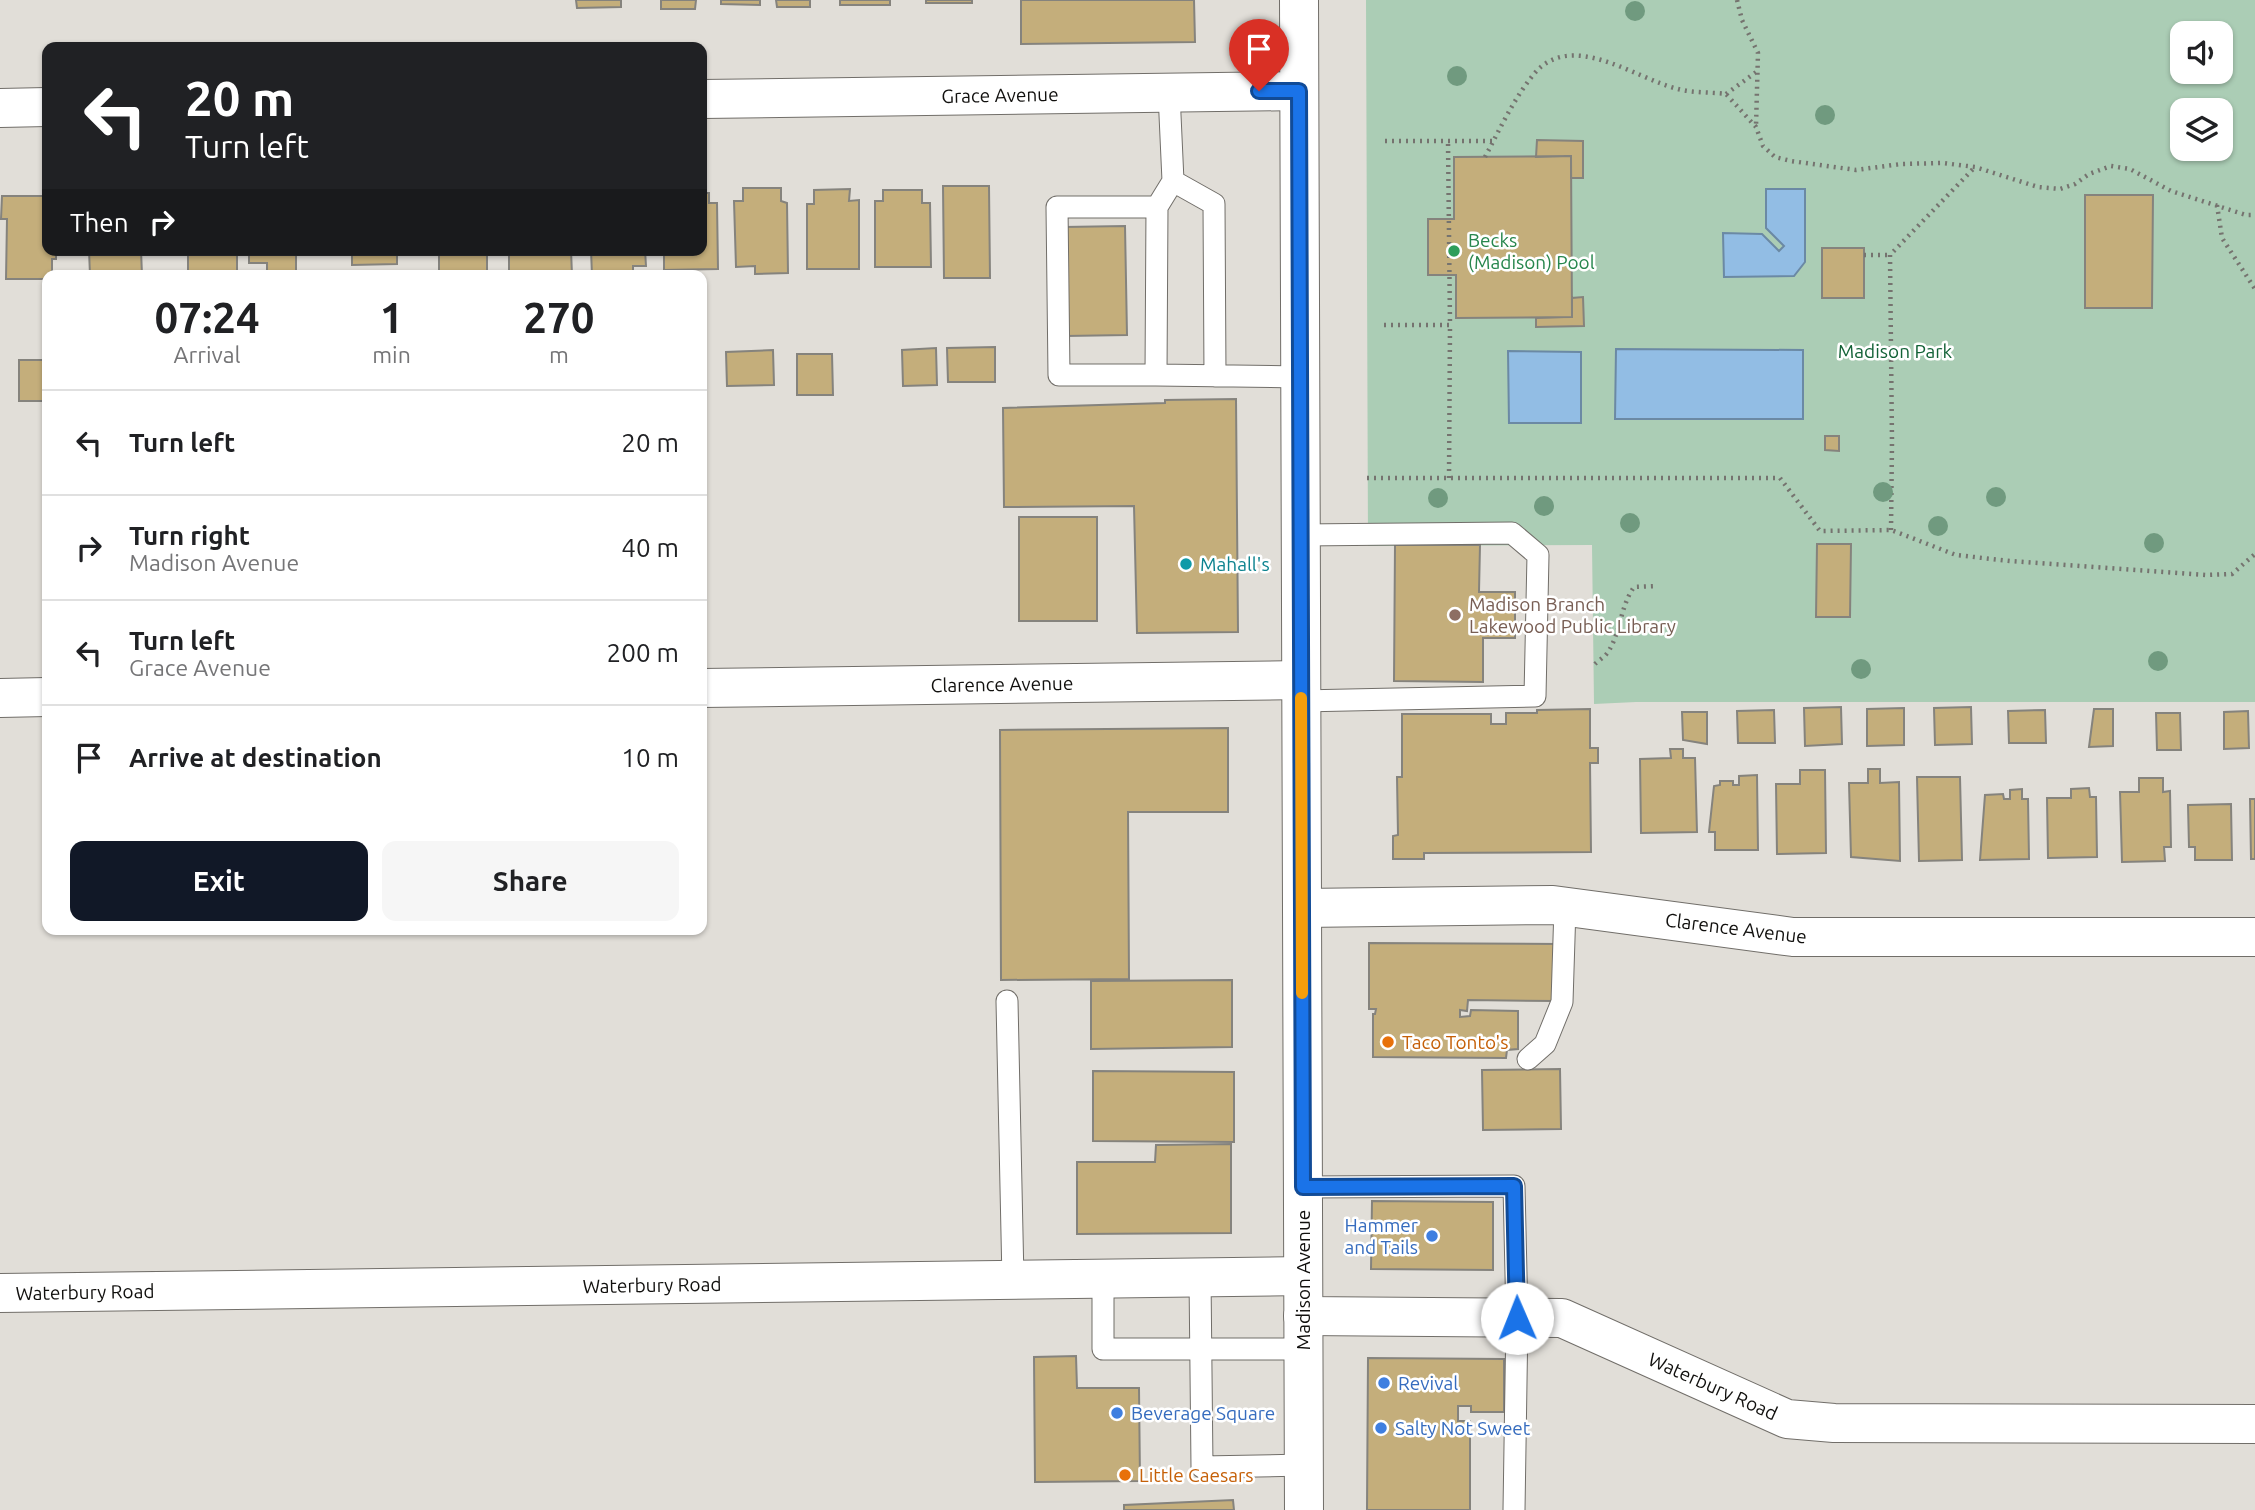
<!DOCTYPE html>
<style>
:root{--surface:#fff;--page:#f6f6f6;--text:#202124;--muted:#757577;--line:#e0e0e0;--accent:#111827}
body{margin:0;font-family:Ubuntu,sans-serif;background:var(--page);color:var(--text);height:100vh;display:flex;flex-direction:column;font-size:26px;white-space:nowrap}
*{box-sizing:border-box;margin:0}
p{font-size:23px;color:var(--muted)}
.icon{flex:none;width:38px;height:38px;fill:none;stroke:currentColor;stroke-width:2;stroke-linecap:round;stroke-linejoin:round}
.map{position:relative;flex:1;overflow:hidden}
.side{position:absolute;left:42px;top:270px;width:665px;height:665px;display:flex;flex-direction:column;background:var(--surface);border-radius:14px;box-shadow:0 2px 5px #0004}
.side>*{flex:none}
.hud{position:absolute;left:42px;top:42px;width:665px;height:214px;border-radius:14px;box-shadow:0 2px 5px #0004;background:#202124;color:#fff;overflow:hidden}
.tools{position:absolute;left:2170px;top:21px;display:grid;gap:14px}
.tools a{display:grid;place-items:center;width:63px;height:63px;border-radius:14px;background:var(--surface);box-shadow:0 2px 5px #0004;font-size:35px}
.pin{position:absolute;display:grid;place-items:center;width:60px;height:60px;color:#fff;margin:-72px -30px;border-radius:50% 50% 50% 0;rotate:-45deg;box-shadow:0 0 7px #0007}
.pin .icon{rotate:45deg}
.me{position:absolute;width:77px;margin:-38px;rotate:359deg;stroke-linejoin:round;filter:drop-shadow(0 0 5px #0008)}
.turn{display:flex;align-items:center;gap:24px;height:147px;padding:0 28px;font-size:32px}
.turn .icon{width:91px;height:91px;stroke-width:2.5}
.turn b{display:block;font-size:49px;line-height:60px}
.then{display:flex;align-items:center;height:66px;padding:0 28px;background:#0003;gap:14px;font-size:26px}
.eta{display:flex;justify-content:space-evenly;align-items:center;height:119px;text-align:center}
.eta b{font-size:42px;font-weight:700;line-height:49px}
.cta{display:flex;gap:14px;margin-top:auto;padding:14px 28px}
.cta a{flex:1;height:80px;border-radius:14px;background:var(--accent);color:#fff;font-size:28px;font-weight:700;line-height:80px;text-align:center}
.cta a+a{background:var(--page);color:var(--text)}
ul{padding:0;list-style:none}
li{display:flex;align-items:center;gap:21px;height:105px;padding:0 28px;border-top:2px solid var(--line)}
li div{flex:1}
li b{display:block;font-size:26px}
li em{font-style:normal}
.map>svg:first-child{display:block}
.green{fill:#abcdb5;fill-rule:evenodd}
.water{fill:#92bde4;stroke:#6b89a4;stroke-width:2}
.building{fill:#c4ae7b;stroke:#85837d;stroke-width:2}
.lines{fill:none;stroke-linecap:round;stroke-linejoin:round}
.service-casing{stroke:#716e69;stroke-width:23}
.minor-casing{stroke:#716e69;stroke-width:40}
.secondary-casing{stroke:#716e69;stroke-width:40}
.path{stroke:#75736f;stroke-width:4.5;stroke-dasharray:2 5;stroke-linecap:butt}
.service{stroke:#fff;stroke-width:21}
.minor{stroke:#fff;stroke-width:38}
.secondary{stroke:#fff;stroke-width:38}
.tree{fill:#709a7f}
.route-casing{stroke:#114b97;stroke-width:18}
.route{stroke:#1a73e8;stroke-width:12}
.slow{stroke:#f59e0b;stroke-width:12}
.leisure-dot{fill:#2e9e5b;stroke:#fff;stroke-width:2.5}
.culture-dot{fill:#0f9aa8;stroke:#fff;stroke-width:2.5}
.education-dot{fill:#8d6e63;stroke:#fff;stroke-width:2.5}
.food-dot{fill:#e8710a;stroke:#fff;stroke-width:2.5}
.shop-dot{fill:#3f7fe0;stroke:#fff;stroke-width:2.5}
.labels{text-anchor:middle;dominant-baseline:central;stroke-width:5;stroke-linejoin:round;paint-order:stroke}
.street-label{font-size:19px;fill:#11100e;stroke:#fff}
.leisure-label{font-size:19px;fill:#27864d;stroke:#fff;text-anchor:start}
.park-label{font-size:19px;fill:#136237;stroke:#fff}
.culture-label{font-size:19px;fill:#0d838f;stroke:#fff;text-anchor:start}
.education-label{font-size:19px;fill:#785e54;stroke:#fff;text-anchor:start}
.food-label{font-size:19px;fill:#c56008;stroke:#fff;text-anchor:start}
.shop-label{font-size:19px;fill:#366cbe;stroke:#fff;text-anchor:start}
</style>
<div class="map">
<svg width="2255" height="1510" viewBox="0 0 2255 1510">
<rect width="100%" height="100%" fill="#e1ded8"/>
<path class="green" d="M1366,0H2255V702H1636L1594,704L1592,545L1368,546ZM2182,33H2221V72H2182ZM2182,110H2221V149H2182Z"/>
<path class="water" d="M1766,189H1805V262L1794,276L1724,277L1723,233L1762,234L1779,251L1784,246L1766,228Z
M1616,349L1803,350V419H1615Z
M1508,351L1581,352V423H1509Z"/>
<path class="building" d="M576,0H621V7L577,8Z
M661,0H696L695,9H661Z
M721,0H760V5L721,4Z
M776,0H810V7H777Z
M840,0H890V5H840Z
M926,0H972V3H926Z
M1021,0H1194L1195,42L1021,44Z
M1537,140L1583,141V178H1571V156L1536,157Z
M1571,156L1572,317L1456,318V275H1428V219H1454V157Z
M943,186H989L990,278H944Z
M743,188H781V201L787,203L788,273L755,274V266L736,267L734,201H743Z
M850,189L849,201L859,200V269H807V204H814V190Z
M883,190H922V203H930L931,267H875V201H883Z
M702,193H709V203H717L718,269L664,270V250H702Z
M2085,195H2153L2152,308H2085Z
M2,196H47V250H56V259H52V275H47V279H6L7,219H1Z
M1125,226L1127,335L1066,336L1064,227Z
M1822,248H1864V298H1822Z
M89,250H141L142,275H90Z
M188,250H237V275H188Z
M249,250H296V275H267V263H249Z
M352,250H397V264L352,265Z
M439,250H487V275H439Z
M509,250H571L572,275H509Z
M591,250H645L646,266H633V275H592Z
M1583,297L1584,326L1536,327V318L1572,317V298Z
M995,347V382H948L947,348Z
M936,348L937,385L903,386L902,350Z
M773,350L774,385L727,386L726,352Z
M797,354H832L833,395H797Z
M19,360H47V401H19Z
M1236,399L1238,632L1137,633L1134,506L1004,507L1003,408L1165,403V400Z
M1825,436H1839V451L1825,450Z
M1019,517H1097V621H1019Z
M1817,544H1851L1850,617H1816Z
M1395,545H1480L1479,592H1515V638H1483V682L1394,681Z
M1841,707L1842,744L1805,746L1804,708Z
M1971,707L1972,744L1935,745L1934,708Z
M1904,708V745L1867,746V709Z
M1590,709V748H1598V763H1590L1591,852L1424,853V859H1393V836L1398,835L1397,777H1402V714H1491V724H1506V713H1537V710Z
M2094,709H2113V746L2089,747Z
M1774,710L1775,743H1738L1737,711Z
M2045,710L2046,743H2009L2008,711Z
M2248,711L2249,748L2224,749V712Z
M1682,712H1707V744L1683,740Z
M2156,713H2180L2181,750H2157Z
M1228,728V812H1128L1129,979L1001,980L1000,730Z
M1670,749H1683V758H1695L1697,832L1641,833L1640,759L1671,758Z
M1868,769H1880V783L1899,782L1900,861L1851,857L1849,783H1868Z
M1800,770H1825L1826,853L1777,854L1776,784H1800Z
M1757,775L1758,850H1715V832H1709L1714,786L1720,785V781H1733V785H1739V776Z
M1917,777H1960L1962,860L1919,861Z
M2139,778H2163V792L2170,791L2171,847H2164L2165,861L2122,862L2120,792H2139Z
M2089,788L2090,797H2096L2097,857L2048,858L2047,798H2071V789Z
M2022,789V799H2028L2029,859L1980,860L1985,795L2003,794L2004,799H2010V790Z
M2250,799H2255V859H2251Z
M2231,804L2232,860H2195V847H2189L2188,805Z
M1369,943L1560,944L1555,1001L1468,1000L1467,1011L1460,1010V1017L1470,1016L1471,1010L1518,1011V1049L1507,1050L1506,1058L1373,1057V1014H1375L1376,1009H1369Z
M1232,980V1047L1091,1049V981Z
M1560,1069L1561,1129L1483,1130L1482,1070Z
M1093,1071L1234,1072V1142L1093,1141Z
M1231,1144V1233L1077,1234V1162H1155L1156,1145Z
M1372,1201L1493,1202V1270L1371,1269Z
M1076,1356L1077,1388H1139L1140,1481L1035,1482L1034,1357Z
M1368,1358L1504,1359V1412H1471V1406H1458V1421H1470V1510H1367Z
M1233,1500L1234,1510H1124V1505Z"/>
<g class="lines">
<defs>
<path id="service" d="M1169,93L1173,181L1157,207L1156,375L1300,377
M1173,181L1214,204L1215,376
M1156,375H1059L1057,207H1157
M1301,535L1512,533L1538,555L1535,696L1301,701
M1007,1001L1013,1280
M1528,1059L1545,1044L1562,1002L1565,907
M1303,1187L1514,1186L1517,1318L1514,1510
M1200,1277L1202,1467L1304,1465
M1103,1278V1349H1303"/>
<path id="minor" d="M702,99L1299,91
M0,108L47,107
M702,688L1301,680
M0,698L47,697
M1302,908L1553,905L1793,937H2255
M0,1293L1303,1276
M1303,1316L1562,1318L1787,1419L1834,1423L2255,1424"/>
<path id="secondary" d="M1299,0L1304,1510"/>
</defs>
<use href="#service" class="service-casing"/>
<use href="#minor" class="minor-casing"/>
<use href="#secondary" class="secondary-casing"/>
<path class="path" d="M1737,0L1742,20L1758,53L1756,126
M1726,94L1759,70
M1385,141H1493
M1485,157C1500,129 1514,98 1534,74C1571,29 1636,79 1678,89C1693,93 1710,92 1726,94L1756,127L1763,146L1775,157L1791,161L1856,170L1901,164L1943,163L1975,167L2038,187L2060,189L2075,184L2089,174L2111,166L2130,169L2171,191L2246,215H2255
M2217,205L2222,238L2255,289
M1864,255H1890
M1384,325H1450L1448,141
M1367,478H1780L1820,531L1891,530L1956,555L2010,561L2206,575L2232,574L2255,554
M1449,478L1450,325
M1891,530L1892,442L1890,255L1975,167
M1595,664C1599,660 1605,657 1608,652C1621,632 1620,607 1634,587L1657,586"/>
<use href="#service" class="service"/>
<use href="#minor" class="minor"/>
<use href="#secondary" class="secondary"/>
</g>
<g class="tree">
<circle cx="1635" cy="11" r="10"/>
<circle cx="1457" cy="76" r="10"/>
<circle cx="1825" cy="115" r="10"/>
<circle cx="1883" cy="492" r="10"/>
<circle cx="1996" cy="497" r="10"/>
<circle cx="1438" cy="498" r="10"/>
<circle cx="1544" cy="506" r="10"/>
<circle cx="1630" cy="523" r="10"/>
<circle cx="1938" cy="526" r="10"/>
<circle cx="2154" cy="543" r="10"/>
<circle cx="2158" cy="661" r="10"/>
<circle cx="1861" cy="669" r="10"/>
</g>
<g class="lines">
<defs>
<path id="route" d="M1259,91H1299L1303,1187L1514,1186L1517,1318"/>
</defs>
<use href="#route" class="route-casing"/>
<use href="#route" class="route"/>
<path class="slow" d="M1301,698L1302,993"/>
</g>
<circle class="leisure-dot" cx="1454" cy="251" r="7"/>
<circle class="culture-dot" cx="1186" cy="564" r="7"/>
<circle class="education-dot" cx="1455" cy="615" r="7"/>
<g class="food-dot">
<circle cx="1388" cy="1042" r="7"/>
<circle cx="1125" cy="1475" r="7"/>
</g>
<g class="shop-dot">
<circle cx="1432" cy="1236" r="7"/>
<circle cx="1384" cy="1383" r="7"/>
<circle cx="1117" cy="1413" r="7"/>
<circle cx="1381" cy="1428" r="7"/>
</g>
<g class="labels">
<g class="street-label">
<text transform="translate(1000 95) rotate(-1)">Grace Avenue</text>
<text transform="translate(1002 684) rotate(-1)">Clarence Avenue</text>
<text transform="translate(1736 928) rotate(7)">Clarence Avenue</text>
<text transform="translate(1303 1280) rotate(-90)">Madison Avenue</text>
<text transform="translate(652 1285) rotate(-1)">Waterbury Road</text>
<text transform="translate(85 1292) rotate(-1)">Waterbury Road</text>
<text transform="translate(1713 1386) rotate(24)">Waterbury Road</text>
</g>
<g class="leisure-label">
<text x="1468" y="240">Becks<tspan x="1468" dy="22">(Madison) Pool</tspan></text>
</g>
<g class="park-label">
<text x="1895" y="351">Madison Park</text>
</g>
<g class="culture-label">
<text x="1200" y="564">Mahall's</text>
</g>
<g class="education-label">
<text x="1469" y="604">Madison Branch<tspan x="1469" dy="22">Lakewood Public Library</tspan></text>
</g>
<g class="food-label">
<text x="1402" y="1042">Taco Tonto's</text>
<text x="1139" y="1475">Little Caesars</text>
</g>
<g class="shop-label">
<text x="1418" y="1225" text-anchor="end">Hammer<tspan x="1418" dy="22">and Tails</tspan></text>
<text x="1398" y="1383">Revival</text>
<text x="1131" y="1413">Beverage Square</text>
<text x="1395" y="1428">Salty Not Sweet</text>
</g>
</g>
</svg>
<div class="tools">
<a><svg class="icon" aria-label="sound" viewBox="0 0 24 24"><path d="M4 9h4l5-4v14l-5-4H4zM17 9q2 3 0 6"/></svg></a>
<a><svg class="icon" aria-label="layers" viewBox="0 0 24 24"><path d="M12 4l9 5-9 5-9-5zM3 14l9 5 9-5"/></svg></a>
</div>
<div class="pin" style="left:1259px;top:91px;background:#d93025"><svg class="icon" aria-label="arrive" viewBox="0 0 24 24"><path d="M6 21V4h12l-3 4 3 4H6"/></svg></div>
<svg class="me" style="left:1517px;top:1318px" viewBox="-20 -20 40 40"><circle r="19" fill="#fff"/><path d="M0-13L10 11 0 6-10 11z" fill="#1a73e8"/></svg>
<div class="hud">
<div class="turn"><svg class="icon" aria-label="left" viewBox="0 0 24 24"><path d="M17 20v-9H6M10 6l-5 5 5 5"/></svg><div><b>20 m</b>Turn left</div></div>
<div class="then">Then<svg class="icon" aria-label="right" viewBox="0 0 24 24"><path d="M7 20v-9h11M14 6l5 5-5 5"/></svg></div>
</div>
<section class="side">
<div class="eta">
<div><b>07:24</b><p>Arrival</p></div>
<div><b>1</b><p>min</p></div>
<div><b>270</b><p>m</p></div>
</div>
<ul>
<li><svg class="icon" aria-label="left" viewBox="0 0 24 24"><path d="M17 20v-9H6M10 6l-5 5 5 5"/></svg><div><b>Turn left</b></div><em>20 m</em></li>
<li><svg class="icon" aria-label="right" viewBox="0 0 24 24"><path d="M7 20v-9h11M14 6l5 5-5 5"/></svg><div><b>Turn right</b><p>Madison Avenue</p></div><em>40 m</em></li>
<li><svg class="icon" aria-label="left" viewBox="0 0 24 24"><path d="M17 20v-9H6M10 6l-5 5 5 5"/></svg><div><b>Turn left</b><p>Grace Avenue</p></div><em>200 m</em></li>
<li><svg class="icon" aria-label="arrive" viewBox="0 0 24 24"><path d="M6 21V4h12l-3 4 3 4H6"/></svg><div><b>Arrive at destination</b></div><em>10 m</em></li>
</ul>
<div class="cta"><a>Exit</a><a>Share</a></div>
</section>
</div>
